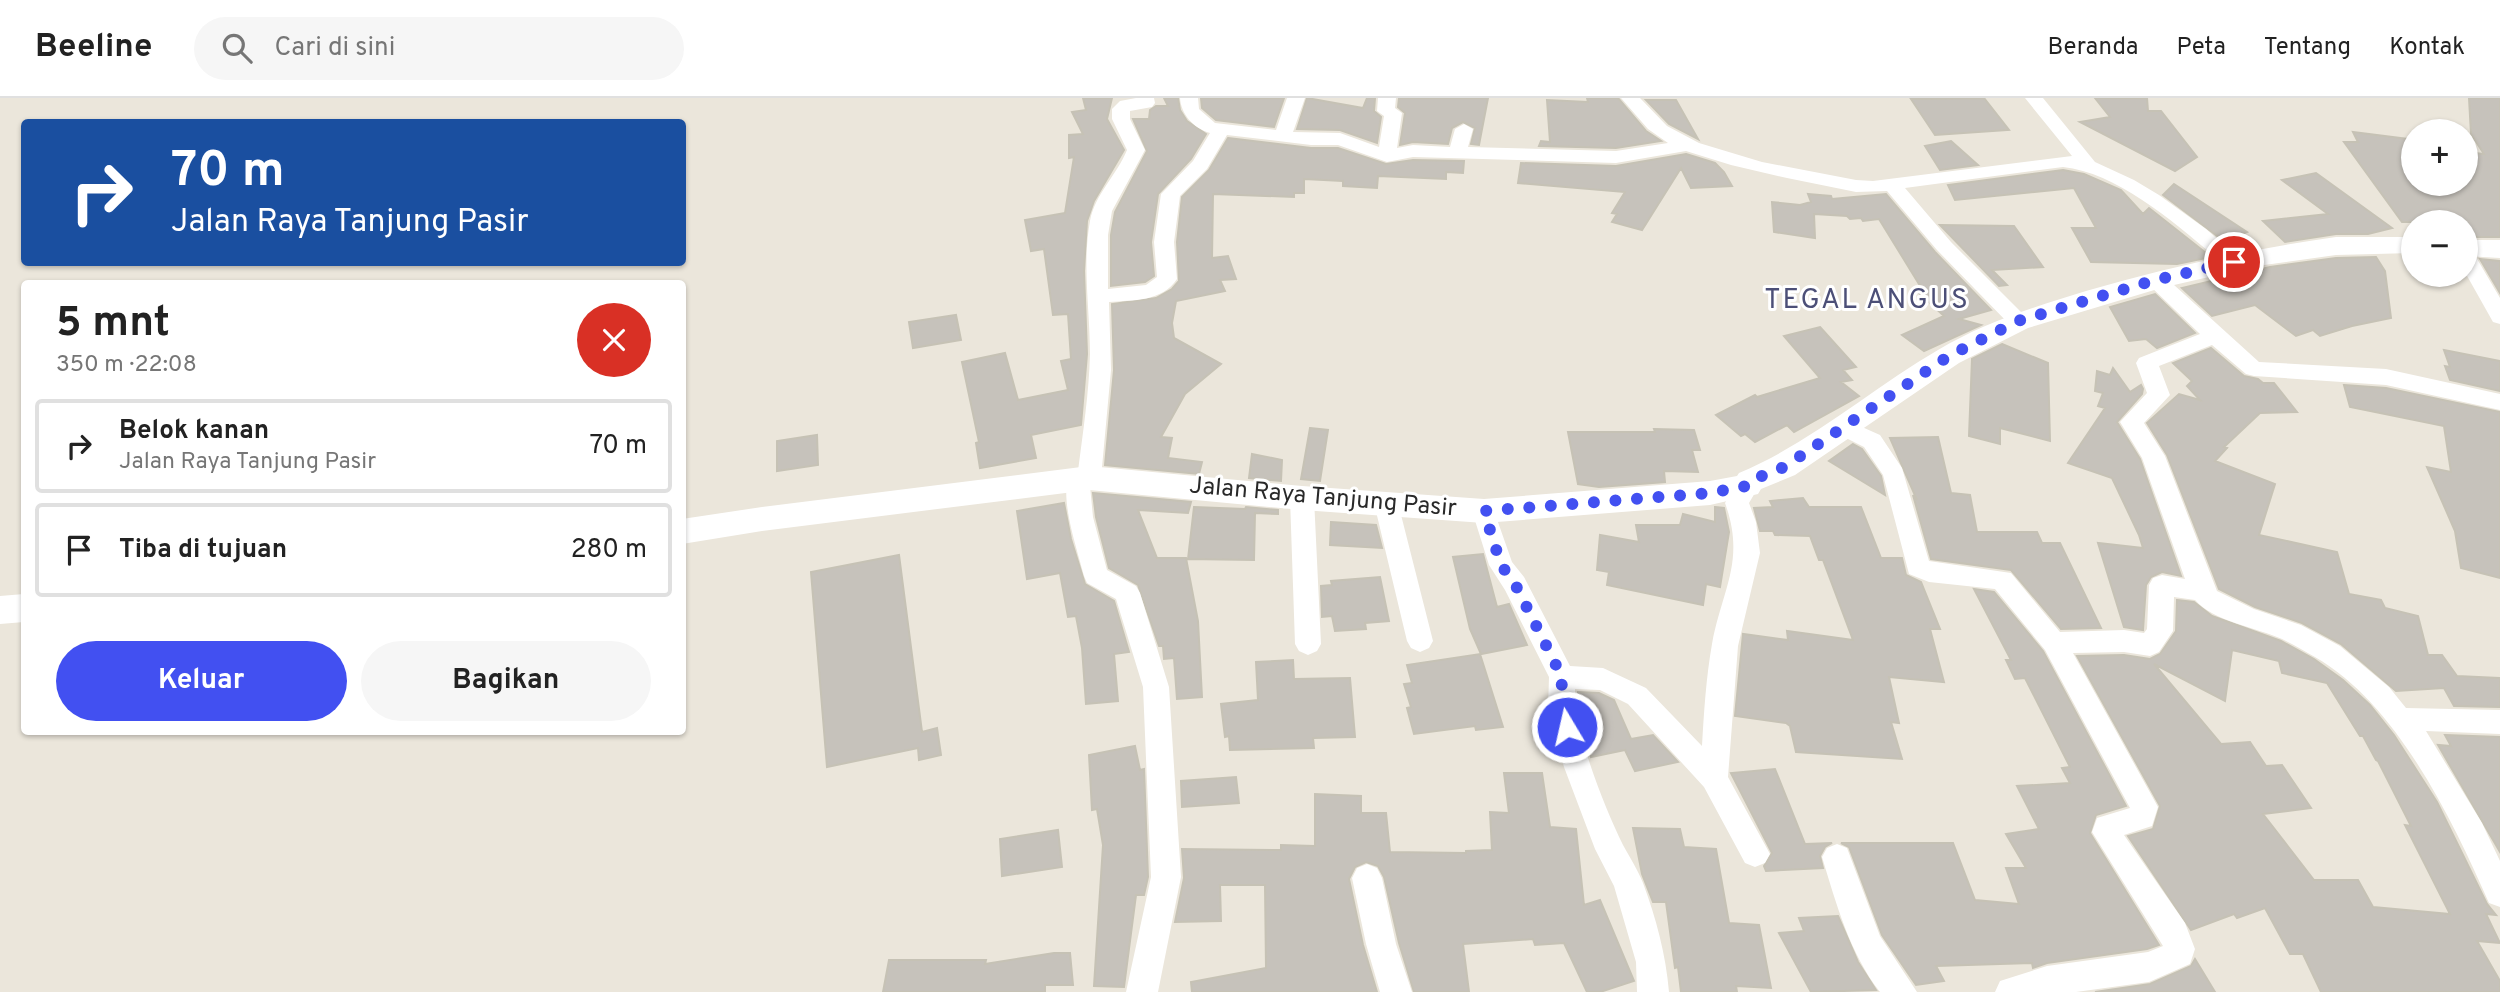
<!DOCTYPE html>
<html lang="id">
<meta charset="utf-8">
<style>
:root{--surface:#fff;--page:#f6f6f6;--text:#222;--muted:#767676;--line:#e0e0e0;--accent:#4250f1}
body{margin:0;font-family:Overpass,sans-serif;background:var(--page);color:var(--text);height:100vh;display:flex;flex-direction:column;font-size:26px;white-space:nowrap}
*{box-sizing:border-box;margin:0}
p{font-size:23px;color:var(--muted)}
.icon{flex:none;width:38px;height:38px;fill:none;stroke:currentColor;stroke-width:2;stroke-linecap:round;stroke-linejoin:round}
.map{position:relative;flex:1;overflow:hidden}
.sheet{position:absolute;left:21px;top:182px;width:665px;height:455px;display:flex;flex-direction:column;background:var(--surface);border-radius:7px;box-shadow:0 2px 5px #0004}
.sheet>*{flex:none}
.top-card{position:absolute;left:21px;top:21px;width:665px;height:147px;border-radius:7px;box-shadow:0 2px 5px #0004;background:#1a4fa0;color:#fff;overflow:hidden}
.fabs{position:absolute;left:2401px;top:21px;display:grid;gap:14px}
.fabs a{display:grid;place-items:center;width:77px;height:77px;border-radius:50%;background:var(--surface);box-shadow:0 2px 5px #0004;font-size:35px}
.pin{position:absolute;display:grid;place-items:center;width:60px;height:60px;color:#fff;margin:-30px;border:4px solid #fff;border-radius:50%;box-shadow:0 2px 7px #0007}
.me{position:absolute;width:77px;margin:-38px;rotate:351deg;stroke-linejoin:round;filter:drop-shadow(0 0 5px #0008)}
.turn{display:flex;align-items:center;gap:24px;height:147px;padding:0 35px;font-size:32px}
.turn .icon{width:91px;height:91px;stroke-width:2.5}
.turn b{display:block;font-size:49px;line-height:60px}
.round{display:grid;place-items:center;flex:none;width:74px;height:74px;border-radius:37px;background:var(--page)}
.summary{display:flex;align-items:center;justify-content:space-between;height:119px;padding:0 35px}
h1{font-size:42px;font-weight:700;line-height:52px}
.primary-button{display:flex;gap:14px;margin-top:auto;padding:14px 35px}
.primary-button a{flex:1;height:80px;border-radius:42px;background:var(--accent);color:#fff;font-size:28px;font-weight:700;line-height:80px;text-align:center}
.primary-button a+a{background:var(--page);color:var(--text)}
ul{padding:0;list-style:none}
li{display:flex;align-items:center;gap:21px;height:94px;margin:0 14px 10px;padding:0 21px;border:4px solid var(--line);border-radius:7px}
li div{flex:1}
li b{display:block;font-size:26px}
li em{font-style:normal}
header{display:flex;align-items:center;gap:42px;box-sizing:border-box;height:98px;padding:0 35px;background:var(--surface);border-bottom:2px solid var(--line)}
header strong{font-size:33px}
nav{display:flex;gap:38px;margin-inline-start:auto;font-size:24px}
.search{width:490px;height:63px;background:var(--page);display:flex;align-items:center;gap:18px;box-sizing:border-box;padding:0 24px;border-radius:38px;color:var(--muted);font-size:26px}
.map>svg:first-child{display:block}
.building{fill:#c6c2bb;stroke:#c6c2b5;stroke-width:2;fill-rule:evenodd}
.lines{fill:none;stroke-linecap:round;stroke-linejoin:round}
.street{fill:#fff;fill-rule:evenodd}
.secondary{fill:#fff;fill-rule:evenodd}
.route{stroke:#4250f1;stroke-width:12;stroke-dasharray:0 21.6}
.labels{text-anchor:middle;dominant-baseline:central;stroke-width:6;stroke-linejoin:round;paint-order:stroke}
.street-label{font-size:24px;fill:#292929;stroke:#fff}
.quarter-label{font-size:28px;letter-spacing:2px;fill:#4c4f77;stroke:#fff}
</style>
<header>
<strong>Beeline</strong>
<div class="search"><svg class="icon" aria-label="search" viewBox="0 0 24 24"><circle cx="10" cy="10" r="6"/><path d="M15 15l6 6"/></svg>Cari di sini</div>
<nav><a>Beranda</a><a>Peta</a><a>Tentang</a><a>Kontak</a></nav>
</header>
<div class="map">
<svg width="2500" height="894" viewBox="0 0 2500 894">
<rect width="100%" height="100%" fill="#ebe6db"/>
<path class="building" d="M1083,0H1112L1107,21L1124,52L1094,103L1087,123L1084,173L1087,256L1081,327L1031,337L1036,360L980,370L976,345L979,344L962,264L1005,255L1018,302L1068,292L1061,263L1071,261L1068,216L1053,217L1044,151L1031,153L1025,122L1065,115L1074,59L1069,60V37L1083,36L1072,14L1086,12Z
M1164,0H1178L1180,12L1187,23L1206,36L1191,61L1158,96L1151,144L1154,178L1145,184L1111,188V137L1115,114L1147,53L1133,21H1149L1150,12L1156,8H1168Z
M1201,0H1284L1274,29L1216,22L1202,10Z
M1307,0L1363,10L1367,0H1375L1374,13L1381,19L1377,45L1340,32L1297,31Z
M1399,0H1488L1479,47L1471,46L1475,30L1463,24L1452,30L1448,46L1413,44L1400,47L1405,15L1398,9Z
M1587,0H1618L1646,33L1661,43L1616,50L1539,48L1541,43L1550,44L1547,2L1588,4Z
M1984,0L2009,32L1935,37L1911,1Z
M2095,0H2147L2148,13H2161L2197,59L2175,73L2080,24L2110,19Z
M2469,0H2500V139H2466V124H2402L2344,44H2358L2353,34L2408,41L2413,51V86L2466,87V54L2484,56L2471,36Z
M1646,2H1676L1698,41L1669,26Z
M1228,40L1311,50H1338L1386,66L1413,62L1464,63L1463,75L1446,74V81L1378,78L1377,90L1343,88V83L1304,81V95H1294V99L1213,96L1212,160L1228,158L1236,181L1220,182L1225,193L1176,203L1172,225L1174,240L1221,266L1185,296L1161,339L1172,340L1168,360L1202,364L1199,376L1105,367L1114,272L1112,206L1156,200L1172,191L1179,183L1177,144L1182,99L1209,72Z
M1951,43L1978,67L1940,72L1925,48Z
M1686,56L1715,65L1724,74L1732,88L1691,90L1681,70L1642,132L1612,124L1617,116L1612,115L1625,94L1518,85L1521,65L1616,68Z
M2063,72L2084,76L2121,92L2143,116L2149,110L2211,159L2177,166L2091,164L2072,130H2096L2074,90L1955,102L1948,87Z
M2316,75L2392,130L2368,136H2336L2285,144L2263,123L2328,116L2282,82Z
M2174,86L2247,134L2224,143L2163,97Z
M1808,96L1831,98L1832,101L1886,96L1935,154L1991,212L1959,221L1981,227L1924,253L1902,237L1944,218L1918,194L1926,192L1919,186L1879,121L1863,123L1861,120L1850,121L1847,118L1814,116L1815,140L1774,134L1772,104L1800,107L1811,104Z
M1940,127L2014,128L2043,169L1992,172L2007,187L1999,188Z
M2376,159L2385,173L2391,220L2352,228L2320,238L2313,232L2296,238L2255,207L2212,218L2182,190L2270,169L2336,160Z
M2480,161L2500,163V195Z
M2155,196L2195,235L2157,250L2146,241L2129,243L2110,209Z
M956,217L961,242L913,250L909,224Z
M1820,229L1856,269L1843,272L1852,282L1841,284L1859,298L1794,334L1787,327L1755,344L1745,336L1741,338L1716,317L1755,297L1757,299L1820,280L1784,238Z
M2002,246L2048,265L2050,343L2000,330V346L1969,338L1972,261Z
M2211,250L2244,278L2258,281L2263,285H2274L2297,314L2260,315L2224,349L2227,350L2215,363L2275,386L2259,437L2337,454L2349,496L2381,502L2385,510L2418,518L2428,557H2442L2457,578L2500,580V609L2454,608L2444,590L2396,593L2341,546L2302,525L2255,509L2219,491L2167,357L2147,325L2179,296L2200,302L2187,288L2192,283L2173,265Z
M2444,252L2500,263V293L2450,282L2445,268L2450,269Z
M2113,270L2130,294L2141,287L2143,291L2142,296L2117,324L2140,361L2181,478L2162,474L2151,479L2146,487L2143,532L2124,529L2098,445L2143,450L2139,437L2112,380L2068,365L2105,310L2098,308L2103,295L2095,293L2097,273L2110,277Z
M2344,287L2386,290L2500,314V480L2461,470L2455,433L2427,369L2451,374L2444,328L2350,309Z
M1310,330L1328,332L1320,383L1301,381Z
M1654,331L1694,332L1700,352H1692L1698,374L1664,373L1665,384L1599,389L1578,386L1568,334H1655Z
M817,337L818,367L777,373V343Z
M1938,339L1951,395L1970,397L1977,434H2037L2042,445H2060L2101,530L2061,531L2011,472L1931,461L1913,397L1917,402L1890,340Z
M1853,346L1862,351L1881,378L1885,397L1829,363Z
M1252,356L1282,362L1281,383L1249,380Z
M1093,395L1191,404L1188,415L1138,412L1157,460H1186L1198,523L1202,599L1177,601L1174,560L1164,561L1163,548H1159L1138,487L1109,470L1096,419Z
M1803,400L1809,409H1861L1881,460H1902L1906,477L1921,484L1940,531H1930L1944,584L1889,579L1899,625L1891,624L1902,661L1796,654L1790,628L1786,625L1735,618L1743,536L1788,542L1787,533L1853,542L1823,462H1819L1810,438L1775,437L1773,433H1760L1754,410L1773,409L1770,403Z
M1064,405L1071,441L1085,486L1114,503L1129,554L1114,556L1118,603L1086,606L1082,550L1076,518L1068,519L1060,475L1027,481L1017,413Z
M1194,409L1245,411L1246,409L1278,412V416L1255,415L1254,462L1188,461Z
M1715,409L1724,410L1729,434L1720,489L1706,486L1703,507L1607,487L1609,474L1597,472L1600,437L1639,444L1636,427H1680L1683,416L1715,424Z
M1331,424L1376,427L1382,450L1330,447Z
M1483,456L1497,509L1509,506L1527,547L1481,556L1470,531L1453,459Z
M899,457L922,634L937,630L941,657L919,662L918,650L827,669L811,474Z
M1380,479L1389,523L1365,525L1366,531L1335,533L1332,518L1322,519L1321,488L1332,487L1331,483Z
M1974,491L1994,494L2043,553L2126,708L2096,717L2090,735L2159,847L2147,851L2047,865L2033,870L2032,865L1936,868L1944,883L1916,887L1882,837L1849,749L1841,745H1953L1975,802L2019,806L2006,770H2026L2006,736L2039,731L2017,688L2070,685L2062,670L2070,669L2025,580L2015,581L2006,562H2011Z
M2177,502L2194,504L2212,518L2281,543L2314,561L2343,582L2370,607L2394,637L2437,704L2487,806L2496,817L2486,816L2500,845L2477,843L2500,883V894H2321L2303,856H2290L2265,810L2237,820L2234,816L2191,832L2128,738L2153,731L2160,708L2077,558L2124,557L2150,561L2160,556L2176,533ZM2232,552L2279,563L2282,575L2327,585L2360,638H2363L2376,662L2378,663L2411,728L2405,727L2450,816L2373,809L2358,782H2314L2263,716L2311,710L2282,667L2266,668L2250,644L2221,646L2154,566L2225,603Z
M1480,556L1503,629L1476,632L1475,628L1414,636L1407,610L1411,609L1404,586L1412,585L1407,567Z
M1293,562L1294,581L1350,580L1355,639L1313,640L1314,650L1230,652L1229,638L1225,639L1221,606L1258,602L1256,564Z
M1578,594L1599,595L1614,602L1631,641L1653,637L1678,664L1635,673L1625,652L1591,659L1582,627Z
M2445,637L2500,639V754L2438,647L2451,648Z
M1135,648L1140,672L1144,671L1148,779L1144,797H1136L1124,889L1094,888L1103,747L1097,711L1092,712L1089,657Z
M1775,671L1805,746L1832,745L1825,749L1820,758L1823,770L1766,773L1764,768L1772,755L1731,675Z
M1504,675H1542L1550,729L1576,731L1584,807L1600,802L1634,883L1600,894H1587L1564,845L1535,847L1533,841L1463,846L1469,894H1414L1399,845L1384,779L1378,768L1366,764L1355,769L1349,781L1363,847L1377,894H1192L1191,884L1266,870L1265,787H1220L1221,823L1175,824L1184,780L1182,751L1281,752V747L1315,748V696L1361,698V715H1386L1390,754L1466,755V753L1492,752L1490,714L1509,715Z
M1236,679L1239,705L1182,709L1181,683Z
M1633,730L1680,731L1684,749L1716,751L1729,825L1759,827L1771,890L1736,888L1737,894H1681L1678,869L1675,870L1666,804H1653L1642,776Z
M1058,732L1062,769L1002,778L1000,741Z
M1838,818L1858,864L1876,892L1811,894L1779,835L1804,833L1799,820Z
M1054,855H1070L1073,887H1045V894H883L889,862H986L985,866Z
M2195,861L2215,894H2095L2150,886L2191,868Z"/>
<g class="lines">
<path class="street" d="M1136,0H1154L1155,5L1152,9L1130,13V21L1145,52L1112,113L1108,137V191L1146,187L1157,179L1154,144L1161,96L1193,63L1210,35C1193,30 1181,16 1180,0H1198L1199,11L1215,25L1276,32L1287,0H1305L1293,34L1340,35L1379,49L1384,18L1377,13L1378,0H1396L1395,10L1402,15L1397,50L1413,47L1450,49L1455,31L1464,26L1473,31L1468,49L1616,53L1668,45L1648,31L1621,0H1640L1667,28L1699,45L1762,64L1856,82L1873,83L2072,58L2025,0H2043L2095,64L2134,82L2159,97L2206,131L2244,164L2241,169H2227C2183,132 2121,75 2063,69L1905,90L1951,144L2025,218L2029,223L2025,228H2011L1937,152L1887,93L1856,94L1787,80L1731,67L1686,53L1616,65L1413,59L1387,64L1338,47H1311L1227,37L1207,71L1180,98L1174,144L1177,181C1162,204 1133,202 1109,204L1111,272L1101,380L1097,386L1090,388L1093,419L1107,472L1136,488L1140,495L1169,589L1181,779L1158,894H1126L1151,779L1143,589L1116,501L1087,485L1084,478C1078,454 1058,397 1070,376L1078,373C1083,334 1089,295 1090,256C1090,212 1082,167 1090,123C1095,96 1117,77 1127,52L1112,21V11L1120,3Z
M2466,152L2473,154L2500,200V226L2493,224L2466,176Z
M2156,175L2163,177L2259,264L2386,271L2500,296V312L2386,287L2254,278L2246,276L2212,247L2159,268L2170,297L2144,325L2165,358L2217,493L2254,511L2301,527L2340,548L2389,589L2406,610L2500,612V636L2426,633L2482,725L2500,763V809L2489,805C2452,721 2397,606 2315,559C2304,553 2293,546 2282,541C2257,530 2213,523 2195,502L2174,499L2173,533L2159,554L2150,558L2124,554L2073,555L2158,709L2152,728L2124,737L2185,825L2195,851L2190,866L2149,884L2076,894H1995L2000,883L2047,868L2148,854L2163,848L2092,734L2097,720L2130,710L2045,552L1995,491L1929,484L1909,476L1883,377L1864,349L1836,335L1833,329L1836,323L1844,321L1880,337L1902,370L1929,463L2011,475L2060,534L2124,532L2144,535L2147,531L2149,487L2153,480L2162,477L2185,481L2142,360L2120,324L2147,295L2136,265L2139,260L2200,236L2149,187L2146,182L2149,177Z
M1747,379L1755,382L1759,388L1749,405L1756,424L1760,455L1738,548L1728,679L1770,756L1765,765L1755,769L1745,765L1704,689L1628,606L1600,592L1575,591C1574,634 1604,708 1623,747C1630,760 1638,772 1643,785C1656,820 1666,857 1669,894H1637L1636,864L1614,788L1595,751L1564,669L1548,610L1549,579L1505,492L1489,467L1472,413L1476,407L1484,404L1492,407L1512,464L1524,479L1570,568L1603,570L1646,590L1702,648C1704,614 1706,580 1712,546C1722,491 1746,463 1725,405L1739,382Z
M1302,391L1310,394L1314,400L1321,546L1317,553L1308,557L1299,553L1295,546L1290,400L1294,394Z
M1386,396L1394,399L1398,405L1433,543L1429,550L1420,554L1411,550L1407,543L1374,405L1378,399Z
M1837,746L1847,750L1880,838L1917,894H1880C1850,856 1836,805 1822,759L1827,750Z
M1367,766L1377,770L1382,780L1396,846L1412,894H1380L1366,846L1352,780L1357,770Z"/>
<path class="secondary" d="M2336,139H2413V155L2336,157L2257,168L2161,190L2028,230L1959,265L1795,377L1761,391L1758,396L1710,407L1484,425L1302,412L1089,392L762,433L682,446V421L762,409L1089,368L1302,388L1484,401L1710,383L1737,378L1739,375C1811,345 1871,291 1938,252C1985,224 2034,209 2086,193C2169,169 2251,151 2336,139Z
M2466,142H2500V160L2466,158Z
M24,496V524L0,526V498Z"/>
</g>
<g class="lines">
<path class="route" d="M1567,629L1561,610L1562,579L1515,486L1501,467L1484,413L1710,395L1747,388L1750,383L1784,369L1949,258L2018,223L2155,182L2234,164"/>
</g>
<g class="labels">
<g class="street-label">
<text transform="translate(1323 400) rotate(5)">Jalan Raya Tanjung Pasir</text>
</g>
<g class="quarter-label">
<text x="1867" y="203">TEGAL ANGUS</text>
</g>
</g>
</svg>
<div class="fabs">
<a>+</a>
<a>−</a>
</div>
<div class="pin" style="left:2234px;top:164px;background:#d93025"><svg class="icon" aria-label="arrive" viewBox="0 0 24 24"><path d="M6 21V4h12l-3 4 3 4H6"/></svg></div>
<svg class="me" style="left:1567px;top:629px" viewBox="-20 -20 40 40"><circle r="17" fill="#4250f1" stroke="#fff" stroke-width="3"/><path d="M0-11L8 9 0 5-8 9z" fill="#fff"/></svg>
<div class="top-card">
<div class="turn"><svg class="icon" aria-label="right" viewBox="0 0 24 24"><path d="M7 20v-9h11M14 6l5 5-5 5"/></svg><div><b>70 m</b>Jalan Raya Tanjung Pasir</div></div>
</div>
<section class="sheet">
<div class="summary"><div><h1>5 mnt</h1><p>350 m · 22:08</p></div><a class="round" style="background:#d93025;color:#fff"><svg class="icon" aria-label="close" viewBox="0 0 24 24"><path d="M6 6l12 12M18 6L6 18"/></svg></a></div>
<ul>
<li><svg class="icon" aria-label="right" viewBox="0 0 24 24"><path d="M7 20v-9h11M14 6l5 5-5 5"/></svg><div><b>Belok kanan</b><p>Jalan Raya Tanjung Pasir</p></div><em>70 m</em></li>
<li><svg class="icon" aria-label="arrive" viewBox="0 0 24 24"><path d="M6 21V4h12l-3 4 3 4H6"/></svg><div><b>Tiba di tujuan</b></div><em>280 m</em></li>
</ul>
<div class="primary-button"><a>Keluar</a><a>Bagikan</a></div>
</section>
</div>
